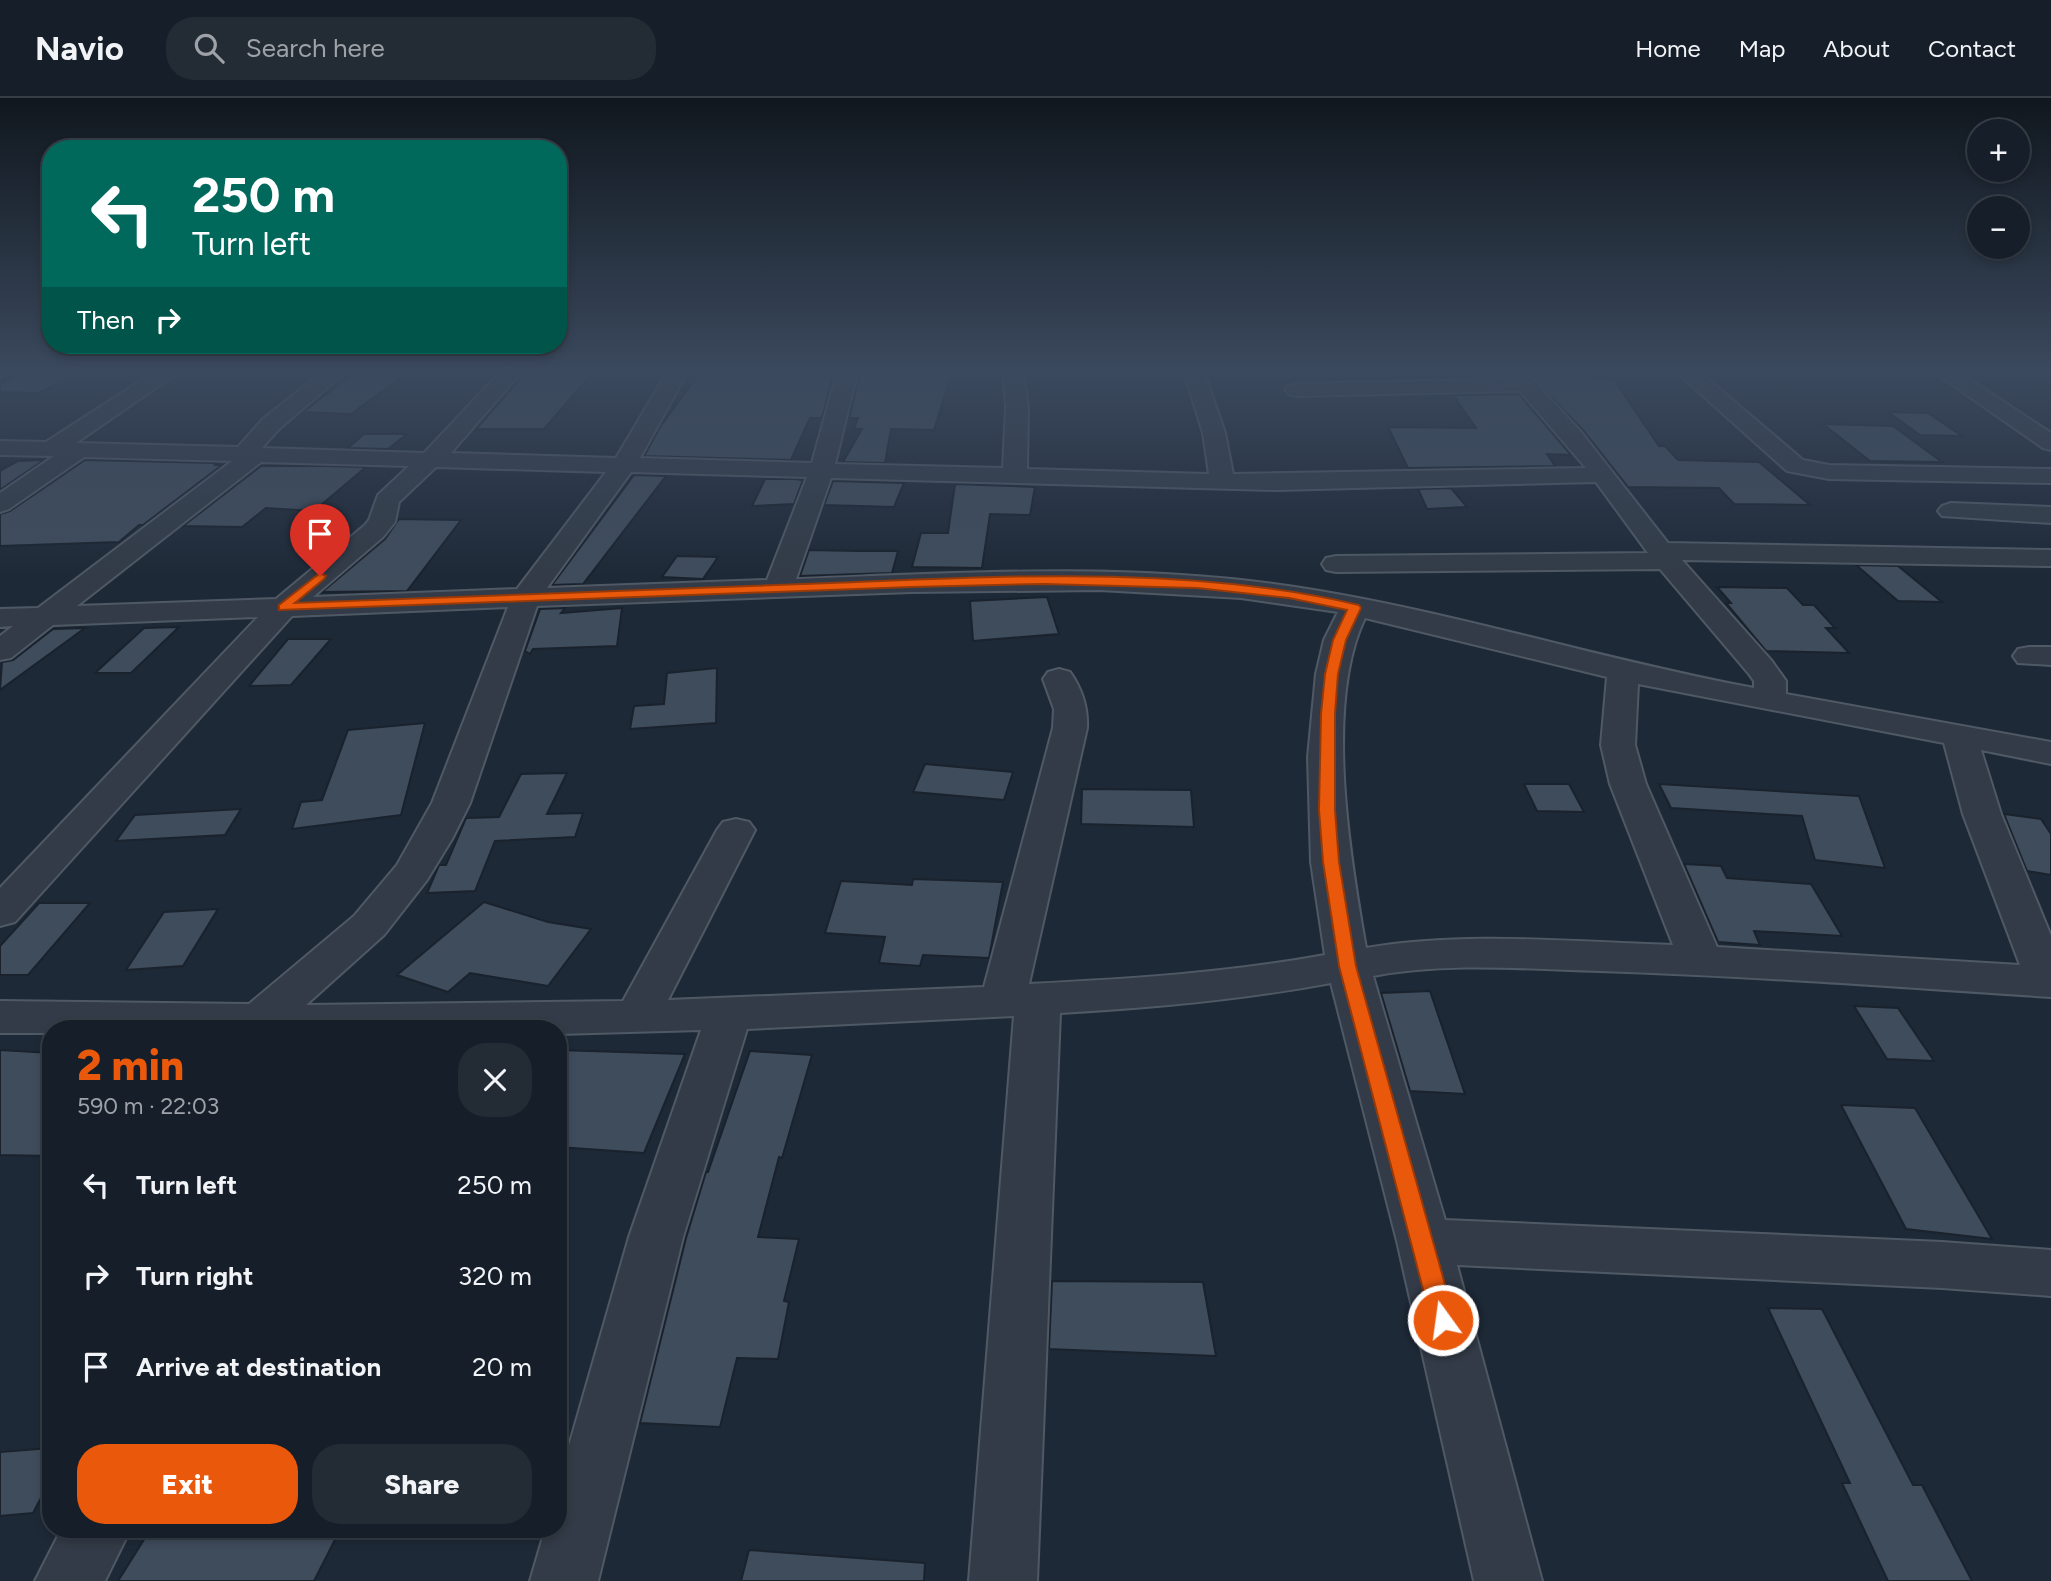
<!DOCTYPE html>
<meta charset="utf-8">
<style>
:root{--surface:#161f29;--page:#232c35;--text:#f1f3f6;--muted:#9ea2a8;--line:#353d46;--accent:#ea580c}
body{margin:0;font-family:Figtree,sans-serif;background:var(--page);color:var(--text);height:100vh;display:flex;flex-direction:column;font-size:26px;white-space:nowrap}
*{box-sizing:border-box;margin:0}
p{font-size:23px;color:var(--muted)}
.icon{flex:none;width:38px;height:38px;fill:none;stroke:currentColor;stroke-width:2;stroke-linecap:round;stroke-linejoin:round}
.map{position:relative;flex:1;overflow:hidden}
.drawer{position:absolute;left:42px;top:922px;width:525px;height:518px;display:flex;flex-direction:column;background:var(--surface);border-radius:28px;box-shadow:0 4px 10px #0003,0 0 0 2px var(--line)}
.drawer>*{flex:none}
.hud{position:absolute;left:42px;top:42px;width:525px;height:214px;border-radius:28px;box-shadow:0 4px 10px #0003,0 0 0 2px var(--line);background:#00695c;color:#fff;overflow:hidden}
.fabs{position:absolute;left:1967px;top:21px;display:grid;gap:14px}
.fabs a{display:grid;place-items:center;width:63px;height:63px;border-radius:50%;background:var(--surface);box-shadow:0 4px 10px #0003,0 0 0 2px var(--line);font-size:35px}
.pin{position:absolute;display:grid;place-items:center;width:60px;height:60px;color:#fff;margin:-72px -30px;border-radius:50% 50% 50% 0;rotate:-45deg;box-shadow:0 0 7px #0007}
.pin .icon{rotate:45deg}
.me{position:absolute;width:77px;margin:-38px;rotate:346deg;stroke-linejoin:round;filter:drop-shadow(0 0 5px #0008)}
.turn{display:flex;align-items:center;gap:24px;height:147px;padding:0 35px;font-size:32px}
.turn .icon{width:91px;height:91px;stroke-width:2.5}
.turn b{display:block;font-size:49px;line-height:60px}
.then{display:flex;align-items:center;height:66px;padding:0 35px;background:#0003;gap:14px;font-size:26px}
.round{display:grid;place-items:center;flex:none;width:74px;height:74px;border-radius:28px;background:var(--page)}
.summary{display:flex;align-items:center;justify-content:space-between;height:119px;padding:0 35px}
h1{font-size:42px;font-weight:800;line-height:52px;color:var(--accent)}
.cta{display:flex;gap:14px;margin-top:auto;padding:14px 35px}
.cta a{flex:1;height:80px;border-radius:28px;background:var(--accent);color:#fff;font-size:28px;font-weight:800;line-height:80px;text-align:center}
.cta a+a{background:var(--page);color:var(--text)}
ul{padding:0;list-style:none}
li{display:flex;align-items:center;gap:21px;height:91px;padding:0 35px}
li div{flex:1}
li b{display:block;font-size:26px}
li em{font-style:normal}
header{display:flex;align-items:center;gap:42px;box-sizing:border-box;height:98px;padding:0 35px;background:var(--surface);border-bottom:2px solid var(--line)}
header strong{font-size:33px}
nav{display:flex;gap:38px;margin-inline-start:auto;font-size:24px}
.search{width:490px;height:63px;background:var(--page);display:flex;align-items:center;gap:18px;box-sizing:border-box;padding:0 24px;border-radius:28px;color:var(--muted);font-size:26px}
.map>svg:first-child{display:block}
.building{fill:#3f4c5c;stroke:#19222d;stroke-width:2}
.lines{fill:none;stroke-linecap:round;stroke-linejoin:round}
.minor-casing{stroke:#4f5965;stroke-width:4}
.minor{fill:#323b47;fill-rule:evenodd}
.route{fill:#ea580c;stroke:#983908;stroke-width:2}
</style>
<header>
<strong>Navio</strong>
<div class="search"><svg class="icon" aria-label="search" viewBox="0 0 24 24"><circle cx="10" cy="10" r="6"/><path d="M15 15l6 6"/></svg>Search here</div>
<nav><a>Home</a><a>Map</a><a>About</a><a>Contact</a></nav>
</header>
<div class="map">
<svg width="2051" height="1483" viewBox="0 0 2051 1483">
<rect width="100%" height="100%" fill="#1e2937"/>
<path class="building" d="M28,271H86L39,295L0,294V286Z
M529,271H596L544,331H476Z
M861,271H953L934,332L891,331L885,365L843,364L862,331H854L858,320H849Z
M1436,271L1496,272L1501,279L1442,280Z
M1524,271H1586L1595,281L1614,282L1659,348H1665L1678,362L1759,364L1810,407L1734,406L1719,390L1628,389L1583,332Z
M356,273L408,274L351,316L303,314Z
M700,275L781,277L833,278L822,320H810L791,362L644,358L660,329Z
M1519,296L1571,357L1547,356L1555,368L1408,370L1388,329L1476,330L1453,297Z
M1888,314L1928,315L1962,338L1920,337Z
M1823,326L1893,328L1942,364L1870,363Z
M364,336H407L388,351L348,350Z
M44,362L0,392V373L18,363Z
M85,362L217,365L215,367H222L143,427H139L119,444L0,448V416L10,413Z
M261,368H328L366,369L314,413L266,410L242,429L183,428Z
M634,377L666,378L583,486L552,487Z
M765,381H794L803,382L794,406L752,408Z
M833,383L904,385L894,409L824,407Z
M955,386L1035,389L1030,417L990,416L982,470L912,469L921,435H948Z
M1451,390L1467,409L1427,411L1418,391Z
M399,421L461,422L407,493L322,494L385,441Z
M809,452L858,453H898L892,475L800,478Z
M677,458L718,459L703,481L662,479Z
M1856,467L1898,468L1942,504L1898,503Z
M1717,489L1787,490L1803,507H1814L1835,530H1826L1849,555L1766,553L1726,505H1731Z
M1047,499L1059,536L973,543L970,503Z
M565,510L561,515L622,510L617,548L533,551L530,556L525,553L540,511Z
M179,529L131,575H95L144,530Z
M85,530L0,592L2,564L13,562L53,531Z
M288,541H331L291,587L249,588Z
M717,570L716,625L630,631L634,608L664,606L667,575Z
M425,625L401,717L292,731L301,704L322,702L348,632Z
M925,666L1013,674L1004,702L913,694Z
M567,675L547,716L583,715L575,739L495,743L475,793L427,795L439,767H446L466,720L499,719L521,676Z
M1524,686H1569L1584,714L1537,713Z
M1659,686L1859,698L1885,770L1815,762L1802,718L1671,710Z
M1082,691L1191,692L1194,729L1081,726Z
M241,711L225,737L116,743L135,717Z
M2004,716L2041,721L2051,736V777L2027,773Z
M1684,766L1721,768L1727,780L1811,786L1842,838L1754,833L1760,847L1718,844Z
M913,781L1003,784L989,860L923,857L920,868L879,865L885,839L825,835L841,783L912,787Z
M484,804L548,824L591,831L548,888L470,875L448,894L397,877Z
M39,805H90L28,877H0V848Z
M218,811L183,868L126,872L164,814Z
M1430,893L1465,996L1410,993L1381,895Z
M1854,908L1898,910L1934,963L1887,961Z
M0,952L51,955V1058L0,1057Z
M558,952L685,956L644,1055L558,1049Z
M750,953L812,957L782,1060L779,1059L758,1139L799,1141L784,1203L789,1204L778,1261L737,1260L720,1329L640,1325L686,1140L706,1074H708Z
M1841,1007L1915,1010L1992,1141L1906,1131Z
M1052,1183L1203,1184L1216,1258L1049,1251Z
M1768,1210L1822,1211L1913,1387H1922L1972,1483H1888L1842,1385H1850Z
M51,1350V1381L33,1415L0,1418V1354Z
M150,1432H340L314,1483H118Z
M749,1452L925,1465L924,1483H741Z"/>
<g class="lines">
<defs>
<path id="minor" d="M0,271H14L0,279Z
M159,271H183L76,345L238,349L263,321L326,271H349L279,331L262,350L424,355L503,271H524L451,355L616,360L669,271H689L640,360L812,365L838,271H858L835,366L1003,370L1006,309L1003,271H1023L1028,309L1027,371L1209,376L1203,335L1183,271H1203L1225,335L1233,376L1586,370L1520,293L1296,298L1289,296L1285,292L1289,288L1296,286L1507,281L1498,271H1520L1534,283L1581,334L1668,445L2051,452V468L1682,462L1771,562L1786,583V596L2051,644V666L1981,652L2001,716L2051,838V899C1901,889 1751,878 1600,873C1525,871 1447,864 1373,878L1445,1122L1942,1144L2051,1152V1198L1942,1190L1457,1167L1542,1483H1474L1397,1143L1331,885C1240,902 1151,910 1060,915L1037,1483H969L1014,918L747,931L683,1139L598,1483H530L545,1432H558V1386L629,1139L701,932L558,936V931H51V935H0V903L249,906L354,818L397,767L432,705L508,509L292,518L15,824L0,828V790L258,519L53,527L11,560L0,562V538L13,528L0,529V511L38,510L232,363L84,359L9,411L0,414V395L54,358L0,357V343L46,344ZM261,364L409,368L378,397L369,422L365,427L276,501L77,508ZM436,369L606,374L517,491L313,499L383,439L395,424L399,404ZM631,374L807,379L767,482L547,490ZM831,380L1276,392L1596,384L1648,455L1336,458L1326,460L1322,466L1326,472L1336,474L1660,471L1749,576L1754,583V590C1598,561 1445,511 1288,488C1126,464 959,475 796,481ZM1100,492L1241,500L1338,514L1324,542L1316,576L1308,659L1311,764L1325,857C1226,875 1129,881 1029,886L1087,630C1088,609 1082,591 1070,574L1059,571L1048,574L1043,581L1054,611L1053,630L984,889L668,902L755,732L749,724L736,721L723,724L717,732L623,903L306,907L384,837L427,782L452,741L470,705L537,508L911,494ZM1365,520L1607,579L1601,647L1610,686L1673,847C1572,844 1467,833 1366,850C1350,759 1324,605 1365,520ZM1638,586L1944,645L1963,716L2020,867L1717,849L1646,686L1635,647Z
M1673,271H1696L1803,362L1829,367L2051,371V385L1829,381L1787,373Z
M1930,271H1954L2051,335V352L2043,350Z
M1951,405L2051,409V425L1942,418L1938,413L1942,408Z
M2029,549H2051V567L2018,565L2013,558L2018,551Z
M61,1432H130L105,1483H35Z"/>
</defs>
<use href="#minor" class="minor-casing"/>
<use href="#minor" class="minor"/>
</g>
<linearGradient id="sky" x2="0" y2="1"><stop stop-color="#10171e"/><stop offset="0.57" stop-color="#3b495e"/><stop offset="1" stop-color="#3b495e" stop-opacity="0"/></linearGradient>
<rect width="2051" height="479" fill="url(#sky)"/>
<path class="route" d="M320,475L326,478L324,481L295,505C474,498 652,492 831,485C1001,478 1193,467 1359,507L1361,510L1346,542L1338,576L1335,616V712L1339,764L1356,868L1455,1222L1452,1229L1443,1232L1435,1229L1431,1222L1339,868L1323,764L1319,712L1321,616L1325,576L1333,542L1347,512L1289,500L1197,490L1043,486L911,489L279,512V507Z"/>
</svg>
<div class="fabs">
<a>+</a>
<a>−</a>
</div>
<div class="pin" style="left:320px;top:478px;background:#d93025"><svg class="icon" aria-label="arrive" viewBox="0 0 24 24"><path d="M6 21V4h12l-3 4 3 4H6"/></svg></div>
<svg class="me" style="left:1443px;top:1222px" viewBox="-20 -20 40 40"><circle r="17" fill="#ea580c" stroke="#fff" stroke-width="3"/><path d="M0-11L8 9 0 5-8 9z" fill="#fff"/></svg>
<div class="hud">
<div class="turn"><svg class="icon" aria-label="left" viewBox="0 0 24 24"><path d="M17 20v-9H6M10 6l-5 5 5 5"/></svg><div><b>250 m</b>Turn left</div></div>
<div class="then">Then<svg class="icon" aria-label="right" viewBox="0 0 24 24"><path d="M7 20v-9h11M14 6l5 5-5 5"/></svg></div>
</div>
<section class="drawer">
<div class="summary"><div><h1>2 min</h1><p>590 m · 22:03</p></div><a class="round"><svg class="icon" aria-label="close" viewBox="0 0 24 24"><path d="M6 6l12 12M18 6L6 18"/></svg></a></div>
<ul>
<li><svg class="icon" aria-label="left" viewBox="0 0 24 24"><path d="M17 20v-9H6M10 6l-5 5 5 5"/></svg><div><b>Turn left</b></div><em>250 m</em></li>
<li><svg class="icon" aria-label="right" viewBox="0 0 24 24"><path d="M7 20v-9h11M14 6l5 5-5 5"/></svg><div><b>Turn right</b></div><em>320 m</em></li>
<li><svg class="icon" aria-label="arrive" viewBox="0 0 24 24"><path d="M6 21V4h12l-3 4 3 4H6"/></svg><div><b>Arrive at destination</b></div><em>20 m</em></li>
</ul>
<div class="cta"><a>Exit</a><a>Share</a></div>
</section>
</div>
